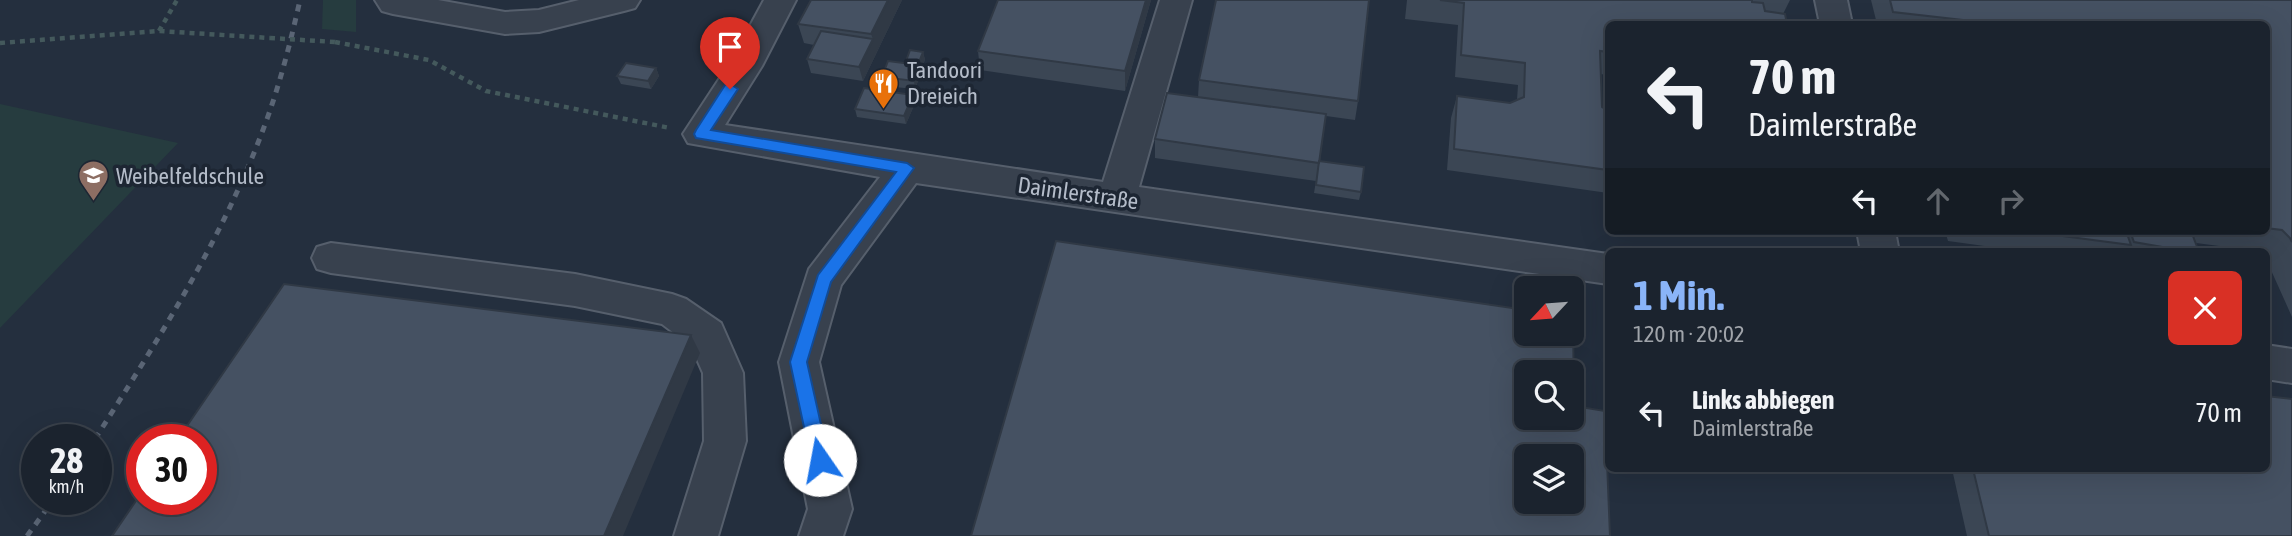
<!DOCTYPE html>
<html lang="de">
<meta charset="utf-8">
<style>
:root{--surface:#1b232e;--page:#242b36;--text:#f1f3f6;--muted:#a0a4aa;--line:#39404a;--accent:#8ab4f8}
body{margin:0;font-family:"Asap Condensed",sans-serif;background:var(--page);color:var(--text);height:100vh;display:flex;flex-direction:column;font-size:26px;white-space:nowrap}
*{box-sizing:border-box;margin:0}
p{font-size:23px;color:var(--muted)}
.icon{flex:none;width:38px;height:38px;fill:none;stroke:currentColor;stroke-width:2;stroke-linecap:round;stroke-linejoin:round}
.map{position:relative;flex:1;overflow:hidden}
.drawer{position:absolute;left:1605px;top:248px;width:665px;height:224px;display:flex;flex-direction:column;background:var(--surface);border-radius:10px;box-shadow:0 7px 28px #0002,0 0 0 2px var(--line)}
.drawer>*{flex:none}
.hud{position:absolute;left:1605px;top:21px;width:665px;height:214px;border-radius:10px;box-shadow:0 7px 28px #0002,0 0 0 2px var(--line);background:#1b232e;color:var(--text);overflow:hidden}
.needle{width:46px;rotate:244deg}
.fabs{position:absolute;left:1514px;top:276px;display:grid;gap:14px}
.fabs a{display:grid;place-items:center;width:70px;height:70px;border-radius:10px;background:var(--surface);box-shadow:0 7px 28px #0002,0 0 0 2px var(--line);font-size:35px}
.speed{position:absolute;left:21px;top:424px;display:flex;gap:14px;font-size:35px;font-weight:700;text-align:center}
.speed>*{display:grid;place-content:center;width:91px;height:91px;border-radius:50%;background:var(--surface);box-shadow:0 7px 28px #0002,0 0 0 2px var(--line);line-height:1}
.speed small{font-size:18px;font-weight:400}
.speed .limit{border:10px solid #d22;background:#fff;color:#111}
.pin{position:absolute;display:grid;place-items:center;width:60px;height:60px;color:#fff;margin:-72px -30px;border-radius:50% 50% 50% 0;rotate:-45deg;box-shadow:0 0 7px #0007}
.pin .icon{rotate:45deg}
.me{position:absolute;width:77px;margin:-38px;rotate:348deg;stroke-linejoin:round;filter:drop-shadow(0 0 5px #0008)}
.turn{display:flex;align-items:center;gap:24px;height:147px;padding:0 28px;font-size:32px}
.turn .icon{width:91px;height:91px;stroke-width:2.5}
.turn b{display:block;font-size:49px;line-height:60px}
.lanes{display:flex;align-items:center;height:66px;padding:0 28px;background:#0003;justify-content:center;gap:35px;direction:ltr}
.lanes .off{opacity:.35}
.round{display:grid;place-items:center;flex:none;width:74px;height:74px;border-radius:10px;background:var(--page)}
.headline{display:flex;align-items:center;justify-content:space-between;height:119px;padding:0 28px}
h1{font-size:42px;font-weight:700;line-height:52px;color:var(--accent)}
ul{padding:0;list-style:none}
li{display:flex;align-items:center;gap:21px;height:91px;padding:0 28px}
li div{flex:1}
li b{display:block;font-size:26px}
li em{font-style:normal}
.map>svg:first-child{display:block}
.green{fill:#263c3f}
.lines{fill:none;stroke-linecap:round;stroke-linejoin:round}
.minor-casing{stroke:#565f6c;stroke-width:4}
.path{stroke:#44595c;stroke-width:4.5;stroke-dasharray:5 5;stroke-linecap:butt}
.minor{fill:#38414e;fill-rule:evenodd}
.rail{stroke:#5a6575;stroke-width:5;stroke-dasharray:7 7;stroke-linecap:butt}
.path-bridge{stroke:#44595c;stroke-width:4.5;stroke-dasharray:5 5;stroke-linecap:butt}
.wall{fill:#3b4654}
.shaded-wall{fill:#303945}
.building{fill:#455162;stroke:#303945;stroke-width:2;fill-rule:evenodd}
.route{fill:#1a73e8;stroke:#114b97;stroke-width:2}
.labels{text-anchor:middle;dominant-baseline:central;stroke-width:7;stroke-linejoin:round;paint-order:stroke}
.poi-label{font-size:23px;fill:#b4bcc9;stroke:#1d2633;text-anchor:start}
.street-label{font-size:23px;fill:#b4bcc9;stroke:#1d2633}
</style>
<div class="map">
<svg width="2292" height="536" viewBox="0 0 2292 536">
<rect width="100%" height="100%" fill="#242f3e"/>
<path class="green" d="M323,0H356V32L322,29Z
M0,104L178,143L0,328Z"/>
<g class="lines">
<defs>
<path id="minor" d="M375,0H438L505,12L539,10L579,0H640L635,8L624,11L539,32L505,34L393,14L382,11Z
M764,0H796L762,66L725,125L1103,182L1160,0H1192L1139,187L1608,254V284L916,183L841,285L819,362L852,509L843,536H799L808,509L779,362L809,269L880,177L688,143L683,134L731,61Z
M1815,0H1847L1852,24H1820Z
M1857,231H1895L1899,252H1861Z
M331,243L575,274L672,294L686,299L721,323L743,373L746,441L718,536H674L704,441L703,373L691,346L662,324L575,306L331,273L317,269L312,258L317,247Z
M2266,345L2292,349V383L2266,379Z"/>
</defs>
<use href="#minor" class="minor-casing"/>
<path class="path" d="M159,31L177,0
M335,42L429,60L486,91L670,128
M0,43L159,31L270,38"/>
<use href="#minor" class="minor"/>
<path class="rail" d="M95,439C160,337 226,233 267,119C281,80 291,40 300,0
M27,536L54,499"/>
<path class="path-bridge" d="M270,38L335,42"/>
</g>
<path class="wall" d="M902,0L863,81L811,73L807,59L814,45L804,43L798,24Z
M1151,0L1125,91L980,70L978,51Z
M1407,0H1790L1783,14L1608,24V75L1600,74L1602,107L1608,111V193L1447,170L1451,118L1457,96L1510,103L1517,100L1518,85L1455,77L1458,25L1405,19Z
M1871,0H2292V317L2266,259V252H2259L2258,251L2196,243L2199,252H2028L1948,241L1945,231H2266V24H1877Z
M923,52L925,60L920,70L921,73L915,89L884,86L882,77L907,63L906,61Z
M656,68L659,76L651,89L621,84L617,76Z
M1199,80L1358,101L1355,120L1326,116L1320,161L1361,192L1359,200L1314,193L1316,181L1155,158V139L1198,97Z
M913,95L915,103L906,124L857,117L855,109Z
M1952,469H2266L2292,536H1967Z"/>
<path class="shaded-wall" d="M888,0H902L863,81L859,67L873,39L871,34Z
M1146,0H1151L1125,91V71Z
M923,52L925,60L920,70L921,73L915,89L914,81L919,65V62Z
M656,68L659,76L651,89L648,81Z
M913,95L915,103L906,124L904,116Z
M691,335L700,353L623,536H604Z"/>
<path class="building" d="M811,0H888L871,34L798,24Z
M998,0H1146L1125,71L978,51Z
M1216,0H1369L1358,101L1199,80Z
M1440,0H1752V2L1763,3L1765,11L1785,14L1787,24H1608V52L1600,51L1602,107L1608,111V170L1454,149L1457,96L1510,103L1524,97L1525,63L1461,55L1464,3Z
M1890,0H2292V242L2290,238L2282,230L2266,228V24H1998L1893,12Z
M821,31L873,39L859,67L807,59Z
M910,50L923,52L919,62L906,61Z
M888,61L919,65L914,81L882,77Z
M626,63L656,68L648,81L617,76Z
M864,88L913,95L904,116L855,109Z
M1167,93L1326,114L1319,163L1155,139Z
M1319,161L1364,167L1361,192L1316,185Z
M2024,231H2126L2131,245Z
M2130,231H2191L2199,252H2191L2134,242Z
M1056,241L1526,310V334H1572V317H1573L1574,406L1605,411L1610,536H971ZM1526,373H1572V418H1526ZM1526,457H1572V502H1526Z
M284,284L691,335L604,536H112L142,492V499H201V439H178Z
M2266,396L2292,399V536H1989L1973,469H2266Z"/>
<path class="route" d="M730,84L738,89L711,130L907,163L914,168L831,282L807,362L829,460L826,465L820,468L814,465L811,460L790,362L818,275L896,172L696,138L694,134L696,130L725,85Z"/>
<defs>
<symbol id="restaurant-pin" viewBox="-11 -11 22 30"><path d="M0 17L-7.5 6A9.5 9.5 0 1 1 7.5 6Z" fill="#e8710a" stroke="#1d2633"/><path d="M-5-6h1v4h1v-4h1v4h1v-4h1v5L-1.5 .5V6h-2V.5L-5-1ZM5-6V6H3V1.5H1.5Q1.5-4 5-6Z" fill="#fff"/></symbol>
<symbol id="school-pin" viewBox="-11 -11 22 30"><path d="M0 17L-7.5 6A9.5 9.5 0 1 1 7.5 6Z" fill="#8d6e63" stroke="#1d2633"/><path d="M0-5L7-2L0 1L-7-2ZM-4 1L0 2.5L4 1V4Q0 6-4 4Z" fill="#fff"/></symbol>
</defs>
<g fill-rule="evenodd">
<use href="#restaurant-pin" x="866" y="66" width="35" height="47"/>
<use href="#school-pin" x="76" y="158" width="35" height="47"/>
</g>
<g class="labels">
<g class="poi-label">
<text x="907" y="70">Tandoori<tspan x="907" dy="26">Dreieich</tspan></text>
<text x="116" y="176">Weibelfeldschule</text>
</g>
<g class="street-label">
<text transform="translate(1078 193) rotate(8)">Daimlerstraße</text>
</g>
</g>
</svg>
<div class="fabs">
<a><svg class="needle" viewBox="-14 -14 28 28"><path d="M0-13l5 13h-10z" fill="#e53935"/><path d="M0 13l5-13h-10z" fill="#a0a4aa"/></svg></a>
<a><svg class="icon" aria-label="search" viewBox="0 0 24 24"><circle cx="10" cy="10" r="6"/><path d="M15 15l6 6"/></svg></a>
<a><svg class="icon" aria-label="layers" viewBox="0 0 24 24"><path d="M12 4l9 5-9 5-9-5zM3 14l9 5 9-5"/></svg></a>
</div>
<div class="speed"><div>28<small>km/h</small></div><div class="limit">30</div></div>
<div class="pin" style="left:730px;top:89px;background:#d93025"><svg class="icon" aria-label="arrive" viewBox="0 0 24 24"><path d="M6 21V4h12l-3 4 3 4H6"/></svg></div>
<svg class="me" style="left:820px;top:460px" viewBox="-20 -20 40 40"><circle r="19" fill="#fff"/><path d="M0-13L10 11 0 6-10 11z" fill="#1a73e8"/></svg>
<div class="hud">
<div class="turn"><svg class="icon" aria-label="left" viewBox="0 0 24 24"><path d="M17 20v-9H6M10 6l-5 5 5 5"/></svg><div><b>70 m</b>Daimlerstraße</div></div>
<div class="lanes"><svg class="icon" aria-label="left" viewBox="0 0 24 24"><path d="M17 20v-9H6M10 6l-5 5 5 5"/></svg><svg class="icon off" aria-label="ahead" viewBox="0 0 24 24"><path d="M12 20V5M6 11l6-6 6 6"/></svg><svg class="icon off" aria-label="right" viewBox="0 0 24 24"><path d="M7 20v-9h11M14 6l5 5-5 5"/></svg></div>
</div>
<section class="drawer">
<div class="headline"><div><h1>1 Min.</h1><p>120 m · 20:02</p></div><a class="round" style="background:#d93025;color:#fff"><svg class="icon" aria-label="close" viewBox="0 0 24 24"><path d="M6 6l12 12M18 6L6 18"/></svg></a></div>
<ul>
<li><svg class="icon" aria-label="left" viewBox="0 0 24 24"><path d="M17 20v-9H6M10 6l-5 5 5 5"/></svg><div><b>Links abbiegen</b><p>Daimlerstraße</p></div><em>70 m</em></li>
</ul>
</section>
</div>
